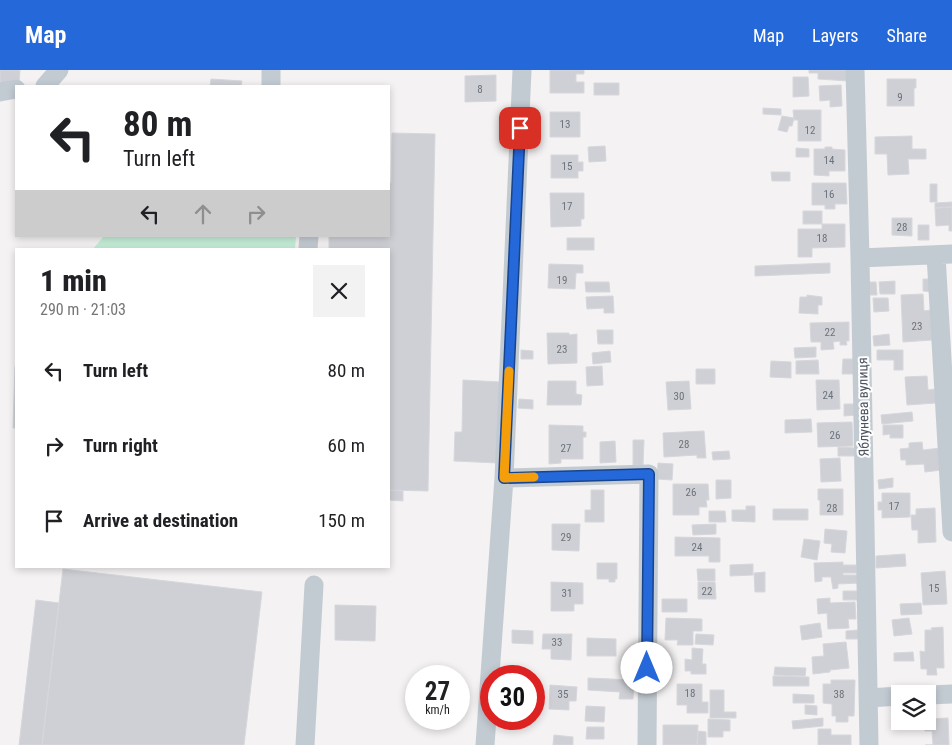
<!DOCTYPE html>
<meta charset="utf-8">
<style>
:root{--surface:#fff;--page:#f2f2f2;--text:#202124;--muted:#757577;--accent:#2568da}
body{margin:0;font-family:"Roboto Condensed",sans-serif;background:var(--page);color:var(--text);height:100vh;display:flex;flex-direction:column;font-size:19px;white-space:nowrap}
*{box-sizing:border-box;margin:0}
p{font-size:16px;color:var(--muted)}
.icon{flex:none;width:28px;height:28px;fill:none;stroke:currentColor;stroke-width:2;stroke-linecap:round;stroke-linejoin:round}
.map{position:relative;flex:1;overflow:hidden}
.sheet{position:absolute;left:15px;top:178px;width:375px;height:320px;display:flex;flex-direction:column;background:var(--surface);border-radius:0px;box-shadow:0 2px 8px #0003}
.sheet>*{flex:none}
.hud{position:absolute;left:15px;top:15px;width:375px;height:152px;border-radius:0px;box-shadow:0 2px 8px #0003;background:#fff;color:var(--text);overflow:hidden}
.buttons{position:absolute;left:891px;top:615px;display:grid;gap:10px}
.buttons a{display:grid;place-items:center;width:45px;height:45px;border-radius:0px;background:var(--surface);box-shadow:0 2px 8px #0003;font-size:25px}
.speed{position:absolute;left:405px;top:595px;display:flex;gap:10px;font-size:25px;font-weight:700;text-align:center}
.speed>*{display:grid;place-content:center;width:65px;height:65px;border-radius:50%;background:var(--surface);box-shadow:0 2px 8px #0003;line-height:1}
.speed small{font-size:12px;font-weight:400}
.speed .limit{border:8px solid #d22;background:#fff;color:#111}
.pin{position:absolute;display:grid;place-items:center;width:42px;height:42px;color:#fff;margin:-21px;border-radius:10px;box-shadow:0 2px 8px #0006}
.me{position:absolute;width:55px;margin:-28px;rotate:0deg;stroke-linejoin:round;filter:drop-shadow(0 0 4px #0008)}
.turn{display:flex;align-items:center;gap:18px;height:105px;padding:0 25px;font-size:22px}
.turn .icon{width:65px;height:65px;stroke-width:2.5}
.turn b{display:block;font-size:35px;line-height:42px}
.lanes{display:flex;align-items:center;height:48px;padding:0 25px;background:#0003;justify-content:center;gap:25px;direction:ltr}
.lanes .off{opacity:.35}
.round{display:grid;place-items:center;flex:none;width:52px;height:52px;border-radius:0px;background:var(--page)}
.headline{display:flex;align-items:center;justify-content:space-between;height:85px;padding:0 25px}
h1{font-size:30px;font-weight:800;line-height:38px}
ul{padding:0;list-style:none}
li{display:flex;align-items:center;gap:15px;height:75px;padding:0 25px}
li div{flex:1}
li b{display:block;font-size:19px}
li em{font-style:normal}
header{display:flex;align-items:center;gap:30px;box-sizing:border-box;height:70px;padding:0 25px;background:var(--accent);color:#fff}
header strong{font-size:24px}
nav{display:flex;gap:28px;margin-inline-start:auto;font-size:18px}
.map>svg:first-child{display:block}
.green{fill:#c4edd7}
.building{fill:#cfd0d5;stroke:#d6d7dc}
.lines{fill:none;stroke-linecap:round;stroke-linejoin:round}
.minor{stroke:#c3cbd2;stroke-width:19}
.route-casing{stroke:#18448e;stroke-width:12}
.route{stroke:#2568da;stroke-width:9}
.slow{stroke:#f59e0b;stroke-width:9}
.labels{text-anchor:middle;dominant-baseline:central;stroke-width:4;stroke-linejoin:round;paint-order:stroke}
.number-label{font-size:11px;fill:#6b727c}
.street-label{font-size:14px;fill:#4a535e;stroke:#fff}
</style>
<header>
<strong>Map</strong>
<nav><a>Map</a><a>Layers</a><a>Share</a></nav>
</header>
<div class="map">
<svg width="952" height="675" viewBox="0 0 952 675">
<rect width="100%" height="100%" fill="#f4f2f2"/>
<path class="green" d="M104,166H296L295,179H93Z"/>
<path class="building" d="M0,0H20L19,16H0Z
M550,0H584V4H576V12H584V23H550Z
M809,0H848L849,11L818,9V3H809Z
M496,5V31L465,32V6Z
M793,7H808L809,26L793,27Z
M211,9L242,11L241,16H210Z
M887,9H916V18H914V36H887Z
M594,13H619V25H594Z
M841,15L842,36L830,37V30L820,31L819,16Z
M763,38L781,39V45L763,44Z
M793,40H821V71H798V50H794Z
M550,42H580V67H550Z
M782,46L794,48L792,56H789L787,62L778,60Z
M392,63L435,64L428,421L389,420V179H329V166H389V113H391Z
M912,66V79H926V89H908L909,104L888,105L887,84H875V67Z
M605,76L606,91L589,92L588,77Z
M825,77H832V79L845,80V101H829V106L814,105V79H825Z
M796,78L809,79V87H796Z
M551,85H578V92H583V101H578V108H551Z
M771,102H790V111H772Z
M812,113H846L847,134H835V139H825V135H812Z
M930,114H937V132H930Z
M550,123H584V149H581V156L551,157Z
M952,132V137L935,138V133Z
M952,137V161H949V155L936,156L935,138Z
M803,141H822V154H803Z
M892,148H912V166L892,165Z
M822,154H845V177L812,178V187H798V159H822Z
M918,155H929V170H918Z
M567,168H594V180H567Z
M830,193V203L755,206V196Z
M549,194L583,195V203H576L575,219L548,218Z
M923,209H931V222L923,221Z
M895,211V224H880L879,212Z
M585,212H609L610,222H586Z
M869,212H876L877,225H870Z
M923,224L924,241L931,240L932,270L903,272L901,225Z
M807,225L822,227V235H818V244L799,243L800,227H807Z
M613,226L614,243H604V238L587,239L586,227Z
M873,228H888L889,241L874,242Z
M849,252V271H846L847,275H840V271L833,272L834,279L821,280V272H811L810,253Z
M597,260H613V274H598Z
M547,263H569V265L577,264V293L548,294Z
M889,264L890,275L874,276L873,266Z
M816,277V287L795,288L794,278Z
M521,280L533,281V289H521Z
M877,280H903V300H894V290H877Z
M610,281L611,292L593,294L592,283Z
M843,289H856L855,304H842Z
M818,290L819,304H796V291Z
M771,291L791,292V308L770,307Z
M15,296H16V358H13Z
M602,296L603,315L587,316L586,297Z
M696,299H715V314H696Z
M927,306L928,320L935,319L936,333L907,335L905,307Z
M463,310L500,312L498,393L454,391L455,362H462Z
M816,310H839L840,339L817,340Z
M548,311H576V324L582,325L581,335H547Z
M689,311L691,339L668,340L666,312Z
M519,329L533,330V339L518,338Z
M844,334H857V345L844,346Z
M912,342L913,351L882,354L881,345Z
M811,349L812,362L785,363V350Z
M852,352L853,376L818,377L817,353Z
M549,355L583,356V362H586V367H583V389H561V393L549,394Z
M883,355H903V368H890V364L883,365Z
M704,361L706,388H697V385L664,387L663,363Z
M633,370H644L643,395H633Z
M615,371L616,392L600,393V372Z
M922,372L923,380L941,378L942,400L925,402L924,394L906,395V390H901L900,379L909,378V373Z
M838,377L856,378V386H838Z
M729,381L730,389L713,390L712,382Z
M840,388L841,411L821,412L820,389Z
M658,393L673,394L672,410L657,409Z
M893,408V417L879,419L878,410Z
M716,410H731V428L716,429Z
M673,414H708L709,430H706L707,437H699V445H673Z
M818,419H843V445H820V430H818Z
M389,420L403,421V431L389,430Z
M591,420H604V452H585V440H591Z
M882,423H910V447L882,448V440H878V432H882Z
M746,436H755V452L732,451V440H746Z
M935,438L936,472L918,473V460H912L911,445H916V439Z
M773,439H808V450H773Z
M709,441H725L726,452H709Z
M552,454H580L579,481L552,480Z
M716,454V464L693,465L692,455Z
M825,459L847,461L845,483L831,482L832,474L824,473Z
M675,467L720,468V492H709V486H675Z
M804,469L820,471L817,490L801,487Z
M905,484L906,496L876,498V486Z
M843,492V495H856L857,503H843V505H860V513L838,514V518L833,519L831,507H822V511L815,512L814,493Z
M597,493H617V509H615V512H609V509H597Z
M753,494V505L730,506V495Z
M63,499L262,522L244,675H42Z
M697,499H715V511H698Z
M945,501L947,534L923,535L921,503Z
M765,502V522H755L754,503Z
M551,512L583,513V534H574V541H551Z
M698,512H715L716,529H698Z
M843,521H857V530H843Z
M830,528V533L855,532L856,549H848L849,558L828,559L827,543L818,544L817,529Z
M662,529H687V542H662Z
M36,530L59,533L42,675H19Z
M921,533L922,544L901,545L900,534Z
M335,535L376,536L375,571L335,570Z
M666,548L702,549V561H693V575H677L678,570H665Z
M909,548L912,564L894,566L892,550Z
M820,553L822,567L802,570L800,556Z
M943,557L944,598H936L937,605H927V599H921L920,581L925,582V560H932L931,558Z
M512,560L533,561V574L512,573Z
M858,560L859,569H846V561Z
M543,564H572L571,590L551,589V579H542Z
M696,564L714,565L713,575L695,574Z
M587,568L616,569V586H587Z
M846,572L849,598L830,600V602L813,604L812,587L824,586L823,574Z
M692,578L703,579L702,594H706V604H691V601H685V589L692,590Z
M913,582L914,591H894V583Z
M775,597L806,598L805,606L774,605Z
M773,606L809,607V616H773Z
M588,608L634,610L633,629H619L620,622L588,620Z
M831,610H855L854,646H848V652H836V646H832V634L823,633V614H831Z
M677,614H702V632H708V643H687V635H677Z
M550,615L577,617L576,631H569V640L549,639Z
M710,620H724V642H736V648H710Z
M793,624L814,625V633H793Z
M805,635L817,636V645L805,644Z
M586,636L605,637L604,652L585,651Z
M823,648V656L793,659L792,651Z
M948,648L949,675H925H933L932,661H925V651H928V649Z
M708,649L730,650V661H723V667H708Z
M663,655H698L697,675H663Z
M587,657H604V669H586Z
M818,659H831V665H851V675H818Z
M698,661L706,662V675H697Z
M554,665L573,667V675H553Z"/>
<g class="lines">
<path class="minor" d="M855,0L860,188L869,675
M45,16L59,0
M271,16V0
M0,22L16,19
M308,179L309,166
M936,185L952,462
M860,188L952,184
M504,408L649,404L647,675
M928,625L952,624
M868,628L900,626
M305,675L314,515
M485,675L504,408L522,0"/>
</g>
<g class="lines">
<defs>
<path id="route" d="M520,58L504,408L649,404L647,598"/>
</defs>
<use href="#route" class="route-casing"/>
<use href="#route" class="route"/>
<path class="slow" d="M509,301L504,408L534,407"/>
</g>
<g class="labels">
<g class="number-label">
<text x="480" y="19">8</text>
<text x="900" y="27">9</text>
<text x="565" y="54">13</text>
<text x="810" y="60">12</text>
<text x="829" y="90">14</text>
<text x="567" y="96">15</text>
<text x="829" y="124">16</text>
<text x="567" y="136">17</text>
<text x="902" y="157">28</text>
<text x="822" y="168">18</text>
<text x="562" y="210">19</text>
<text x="917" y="256">23</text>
<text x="830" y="262">22</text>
<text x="562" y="279">23</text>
<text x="828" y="325">24</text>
<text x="679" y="326">30</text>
<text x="835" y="365">26</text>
<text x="684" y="374">28</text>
<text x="566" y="378">27</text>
<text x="691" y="422">26</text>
<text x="894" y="436">17</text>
<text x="832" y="438">28</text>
<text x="566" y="467">29</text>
<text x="697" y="477">24</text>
<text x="934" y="518">15</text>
<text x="707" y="521">22</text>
<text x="567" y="523">31</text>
<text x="557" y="572">33</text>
<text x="690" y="623">18</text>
<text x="563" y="624">35</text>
<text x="839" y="624">38</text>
</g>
<g class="street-label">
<text transform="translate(863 337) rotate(-91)">Яблунева вулиця</text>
</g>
</g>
</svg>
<div class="buttons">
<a><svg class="icon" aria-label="layers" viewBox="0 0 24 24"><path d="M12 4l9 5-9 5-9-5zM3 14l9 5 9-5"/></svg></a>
</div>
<div class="speed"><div>27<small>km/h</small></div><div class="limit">30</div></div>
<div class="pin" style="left:520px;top:58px;background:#d93025"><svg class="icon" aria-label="arrive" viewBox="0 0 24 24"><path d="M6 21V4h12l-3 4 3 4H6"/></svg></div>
<svg class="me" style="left:647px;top:598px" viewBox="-20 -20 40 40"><circle r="19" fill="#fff"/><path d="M0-13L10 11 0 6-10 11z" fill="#2568da"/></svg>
<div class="hud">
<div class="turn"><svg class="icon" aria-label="left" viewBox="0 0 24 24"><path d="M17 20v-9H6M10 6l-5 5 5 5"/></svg><div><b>80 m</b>Turn left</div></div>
<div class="lanes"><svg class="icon" aria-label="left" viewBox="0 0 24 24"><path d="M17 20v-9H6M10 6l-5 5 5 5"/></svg><svg class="icon off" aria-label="ahead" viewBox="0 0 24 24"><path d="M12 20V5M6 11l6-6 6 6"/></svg><svg class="icon off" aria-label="right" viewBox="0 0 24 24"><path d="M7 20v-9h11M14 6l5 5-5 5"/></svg></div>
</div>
<section class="sheet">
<div class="headline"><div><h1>1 min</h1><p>290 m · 21:03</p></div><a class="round"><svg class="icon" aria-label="close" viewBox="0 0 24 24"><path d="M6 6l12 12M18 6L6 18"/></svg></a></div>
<ul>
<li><svg class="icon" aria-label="left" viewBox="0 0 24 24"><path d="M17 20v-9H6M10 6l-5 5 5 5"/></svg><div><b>Turn left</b></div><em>80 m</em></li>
<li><svg class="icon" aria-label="right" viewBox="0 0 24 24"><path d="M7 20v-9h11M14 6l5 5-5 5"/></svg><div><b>Turn right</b></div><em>60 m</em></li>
<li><svg class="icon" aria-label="arrive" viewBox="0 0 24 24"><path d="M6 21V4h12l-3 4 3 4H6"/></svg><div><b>Arrive at destination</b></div><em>150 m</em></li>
</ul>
</section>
</div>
